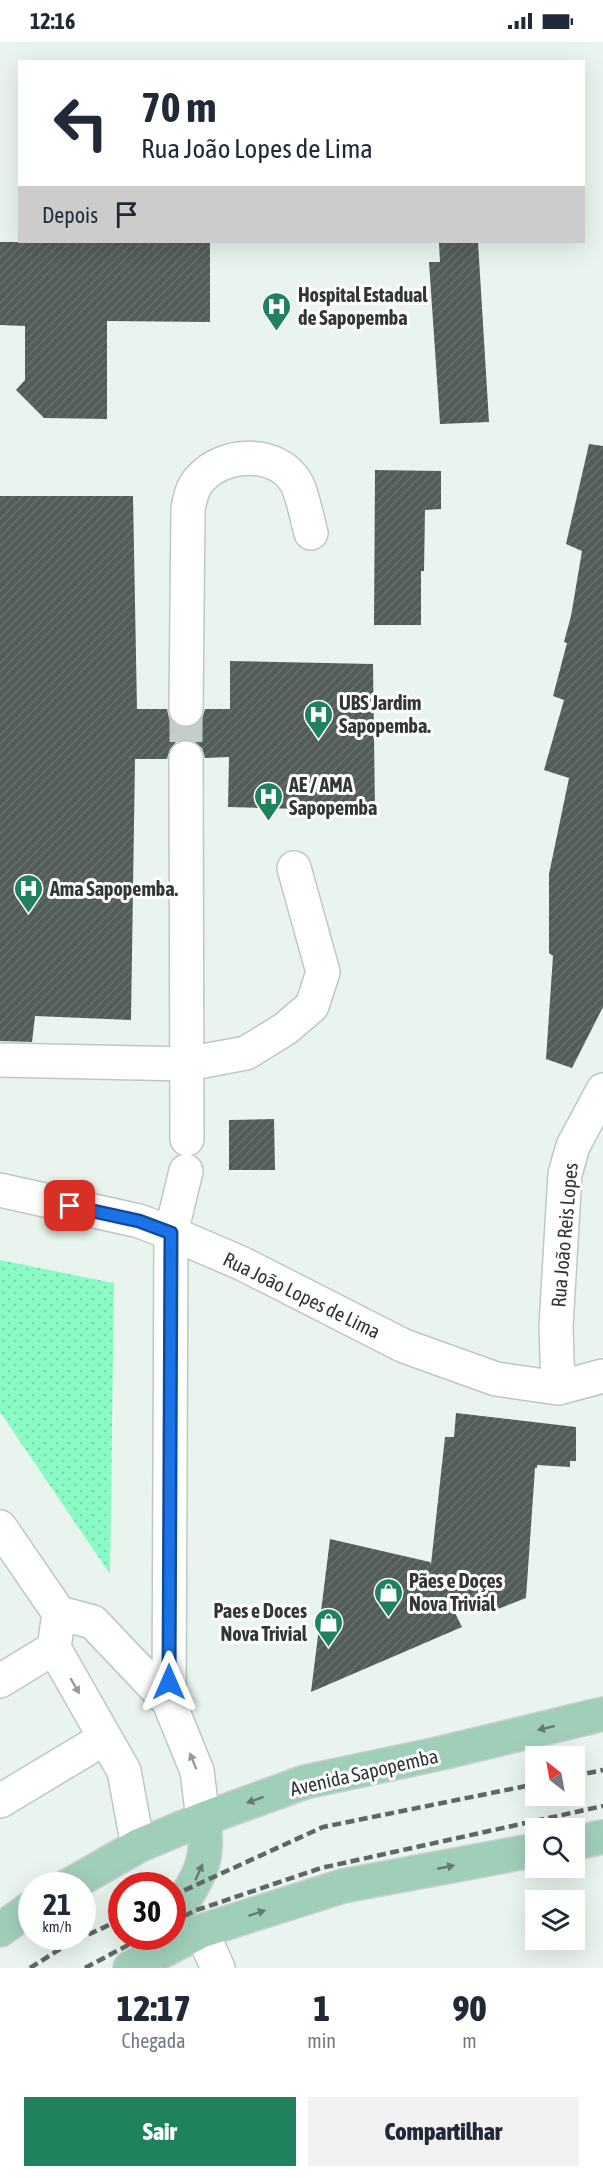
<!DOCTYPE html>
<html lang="pt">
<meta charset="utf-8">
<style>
:root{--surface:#fff;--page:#f2f2f3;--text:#1f2937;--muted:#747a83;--accent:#1f825c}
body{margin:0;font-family:"Asap Condensed",sans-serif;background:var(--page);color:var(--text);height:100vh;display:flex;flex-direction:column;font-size:22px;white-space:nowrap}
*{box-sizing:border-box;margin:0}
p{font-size:20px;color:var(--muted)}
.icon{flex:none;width:33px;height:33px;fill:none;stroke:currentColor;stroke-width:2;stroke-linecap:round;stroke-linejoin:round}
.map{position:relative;height:1926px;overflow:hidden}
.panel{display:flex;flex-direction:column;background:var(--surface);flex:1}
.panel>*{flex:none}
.banner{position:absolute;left:18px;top:18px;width:567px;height:183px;border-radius:0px;box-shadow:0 6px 24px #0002;background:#fff;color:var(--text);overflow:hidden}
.needle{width:39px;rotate:329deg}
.buttons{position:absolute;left:525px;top:1704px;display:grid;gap:12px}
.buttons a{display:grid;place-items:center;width:60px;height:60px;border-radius:0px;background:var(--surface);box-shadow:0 6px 24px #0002;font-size:30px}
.speed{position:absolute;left:18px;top:1830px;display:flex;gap:12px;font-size:30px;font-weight:700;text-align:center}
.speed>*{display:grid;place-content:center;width:78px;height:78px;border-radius:50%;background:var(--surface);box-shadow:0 6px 24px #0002;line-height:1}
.speed small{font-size:15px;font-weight:400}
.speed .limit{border:9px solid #d22;background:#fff;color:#111}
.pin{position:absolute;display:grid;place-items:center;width:51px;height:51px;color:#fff;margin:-26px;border-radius:12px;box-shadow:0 3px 9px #0006}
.me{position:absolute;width:66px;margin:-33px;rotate:0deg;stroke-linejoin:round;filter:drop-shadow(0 0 4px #0008)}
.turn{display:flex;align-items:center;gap:21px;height:126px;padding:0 24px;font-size:27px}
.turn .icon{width:78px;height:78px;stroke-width:2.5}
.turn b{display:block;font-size:42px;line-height:51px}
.then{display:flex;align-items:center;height:57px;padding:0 24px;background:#0003;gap:12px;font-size:22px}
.eta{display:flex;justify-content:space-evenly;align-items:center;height:102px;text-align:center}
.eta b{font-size:36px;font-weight:800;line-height:42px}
.cta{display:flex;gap:12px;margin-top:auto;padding:12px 24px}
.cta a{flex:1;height:69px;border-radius:0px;background:var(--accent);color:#fff;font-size:24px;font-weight:800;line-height:69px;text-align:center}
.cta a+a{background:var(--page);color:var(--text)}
.status{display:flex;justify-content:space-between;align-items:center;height:42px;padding:0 30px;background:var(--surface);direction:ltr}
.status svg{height:16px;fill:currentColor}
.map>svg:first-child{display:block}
.park{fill:url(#park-dots)}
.building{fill:url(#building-hatch)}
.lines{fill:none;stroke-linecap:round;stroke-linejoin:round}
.minor-tunnel{stroke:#c4cec8;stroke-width:33;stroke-dasharray:33 16;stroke-linecap:butt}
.minor-casing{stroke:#bcc8c2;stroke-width:36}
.major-casing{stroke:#cecfce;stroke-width:36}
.minor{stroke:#fff;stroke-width:33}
.major{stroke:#a0cfb9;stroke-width:33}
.rail{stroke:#606763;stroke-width:4.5;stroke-dasharray:9 4.5;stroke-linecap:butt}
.oneway{fill:#989b9a}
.oneway2{fill:#647b70}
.route-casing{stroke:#114b97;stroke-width:15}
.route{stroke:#1a73e8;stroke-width:10}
.labels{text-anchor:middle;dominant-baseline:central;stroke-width:6;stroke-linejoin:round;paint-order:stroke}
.poi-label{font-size:20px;font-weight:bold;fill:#323734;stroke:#fff;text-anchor:start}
.street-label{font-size:20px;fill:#323734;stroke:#fff}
</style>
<div class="status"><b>12:16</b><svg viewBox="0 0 49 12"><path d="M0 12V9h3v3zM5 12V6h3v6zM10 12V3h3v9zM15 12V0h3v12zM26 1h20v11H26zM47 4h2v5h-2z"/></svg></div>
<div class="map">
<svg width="603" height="1926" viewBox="0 0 603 1926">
<defs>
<pattern id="park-dots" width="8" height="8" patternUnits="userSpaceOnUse" patternTransform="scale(1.5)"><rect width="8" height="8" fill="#8bfbc6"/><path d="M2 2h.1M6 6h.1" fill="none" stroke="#78d8ab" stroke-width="1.8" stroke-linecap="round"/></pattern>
<pattern id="building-hatch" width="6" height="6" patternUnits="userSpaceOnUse" patternTransform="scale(1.5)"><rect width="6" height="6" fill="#535d58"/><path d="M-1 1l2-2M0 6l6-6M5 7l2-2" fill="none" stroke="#69716d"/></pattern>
</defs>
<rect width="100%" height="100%" fill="#e8f4ed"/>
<path class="park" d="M0,1218L114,1241L110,1532L0,1370Z"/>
<path class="building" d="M0,200H210V280L107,279V377L44,376L16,348L25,338V284L0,283Z
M478,200L489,380L440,382L429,220H440L439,201Z
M589,402L603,404V965L572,1026L546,1017L553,914L549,911V832L569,736L544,728L564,658L553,654L567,601L564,600L571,574L582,509L566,502Z
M375,428L441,429V467L425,468L424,529H421V583H374Z
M0,454H133L137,667H167L169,676L176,683L186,686L195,684L202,677L205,667H230V619L373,622L375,769L228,765L229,715L205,716L202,706L195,700L187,697L176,700L170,707L167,717H135L131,978L35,974L32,1000L0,999Z
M274,1077L275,1128H229V1078Z
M456,1371L576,1385V1419H570V1425L537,1423V1426H535L526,1556L488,1571L447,1555L462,1585L311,1650L330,1497L430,1520L431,1522L445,1395H454Z"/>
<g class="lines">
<path class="minor-tunnel" d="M186,667V716"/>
<defs>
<path id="minor" d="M186,667L188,467C190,456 192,445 200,437C223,410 278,407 297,442C303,454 307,477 311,491
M186,716L187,1097
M0,1018L187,1022L246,1011L285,987L312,964L323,930L294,826
M186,1129L171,1191L169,1660L197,1729L203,1777
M0,1148L139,1179L171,1191L243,1222L404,1304L496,1337L558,1346L603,1334
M558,1346L556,1284L565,1132L573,1104L603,1048
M0,1485L59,1571L93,1580L169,1660
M59,1571L54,1606L124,1729L138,1804
M0,1639L54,1606
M0,1759L105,1696
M201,1889L218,1926"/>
<path id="major" d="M574,1801L603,1795
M68,1844L138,1804L203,1777L305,1740L437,1712L603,1672
M172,1877C195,1839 212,1823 203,1777
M0,1888L32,1865
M130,1926L201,1889L343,1844L536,1808"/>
</defs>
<use href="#minor" class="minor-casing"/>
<use href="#major" class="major-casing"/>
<use href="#minor" class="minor"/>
<use href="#major" class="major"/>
<path class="rail" d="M574,1734L603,1728
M172,1854L323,1785L536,1742
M172,1880L194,1869L321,1826L603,1764
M30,1926L68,1902L122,1877
M85,1926L145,1894"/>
</g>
<defs><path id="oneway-solid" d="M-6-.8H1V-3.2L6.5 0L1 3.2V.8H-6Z" transform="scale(1.5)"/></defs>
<g class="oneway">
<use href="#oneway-solid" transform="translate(75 1644) rotate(60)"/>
<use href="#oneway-solid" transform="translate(193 1719) rotate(-112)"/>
</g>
<g class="oneway2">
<use href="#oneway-solid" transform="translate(546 1686) rotate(167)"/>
<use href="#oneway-solid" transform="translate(255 1758) rotate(160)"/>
<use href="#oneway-solid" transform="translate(446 1825) rotate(-11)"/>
<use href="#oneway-solid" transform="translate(199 1830) rotate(-66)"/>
<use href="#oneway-solid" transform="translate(257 1871) rotate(-18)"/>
</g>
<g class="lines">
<defs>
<path id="route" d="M70,1164L139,1179L171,1191L169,1640"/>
</defs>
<use href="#route" class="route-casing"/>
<use href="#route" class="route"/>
</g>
<defs>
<symbol id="hospital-pin" viewBox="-11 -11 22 30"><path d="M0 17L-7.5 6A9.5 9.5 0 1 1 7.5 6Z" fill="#1f825c" stroke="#fff"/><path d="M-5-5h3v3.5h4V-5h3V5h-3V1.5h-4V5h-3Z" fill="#fff"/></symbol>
<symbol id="shop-pin" viewBox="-11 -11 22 30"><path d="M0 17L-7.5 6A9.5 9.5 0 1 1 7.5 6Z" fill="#1f825c" stroke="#fff"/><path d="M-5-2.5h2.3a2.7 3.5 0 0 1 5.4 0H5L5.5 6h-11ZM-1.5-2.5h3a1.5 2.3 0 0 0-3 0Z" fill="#fff"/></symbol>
</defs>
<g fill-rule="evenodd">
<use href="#hospital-pin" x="260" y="248" width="33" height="45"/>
<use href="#hospital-pin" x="302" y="656" width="33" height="45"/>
<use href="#hospital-pin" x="252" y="738" width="33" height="45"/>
<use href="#hospital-pin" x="12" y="830" width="33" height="45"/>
<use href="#shop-pin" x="372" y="1534" width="33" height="45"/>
<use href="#shop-pin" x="312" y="1564" width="33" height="45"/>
</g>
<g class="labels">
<g class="poi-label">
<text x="298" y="252">Hospital Estadual<tspan x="298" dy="23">de Sapopemba</tspan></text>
<text x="339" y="660">UBS Jardim<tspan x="339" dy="23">Sapopemba.</tspan></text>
<text x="289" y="742">AE / AMA<tspan x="289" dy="23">Sapopemba</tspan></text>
<text x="50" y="846">Ama Sapopemba.</text>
<text x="409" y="1538">Pães e Doçes<tspan x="409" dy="23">Nova Trivial</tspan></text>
<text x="307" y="1568" text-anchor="end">Paes e Doces<tspan x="307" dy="23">Nova Trivial</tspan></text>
</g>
<g class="street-label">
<text transform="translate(564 1193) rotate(-85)">Rua João Reis Lopes</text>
<text transform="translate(302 1253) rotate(26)">Rua João Lopes de Lima</text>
<text transform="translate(364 1730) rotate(-13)">Avenida Sapopemba</text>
</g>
</g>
</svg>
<div class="buttons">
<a><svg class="needle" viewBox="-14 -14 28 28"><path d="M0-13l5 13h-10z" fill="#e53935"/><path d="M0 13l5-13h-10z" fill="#747a83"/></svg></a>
<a><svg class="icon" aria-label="search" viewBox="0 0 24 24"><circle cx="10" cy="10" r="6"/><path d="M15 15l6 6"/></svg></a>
<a><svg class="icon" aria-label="layers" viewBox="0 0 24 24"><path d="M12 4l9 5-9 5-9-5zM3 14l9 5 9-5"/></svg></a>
</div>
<div class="speed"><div>21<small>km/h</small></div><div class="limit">30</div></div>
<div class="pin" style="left:70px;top:1164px;background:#d93025"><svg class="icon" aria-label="arrive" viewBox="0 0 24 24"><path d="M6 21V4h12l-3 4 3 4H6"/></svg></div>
<svg class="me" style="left:169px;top:1640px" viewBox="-20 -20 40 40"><path d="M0-17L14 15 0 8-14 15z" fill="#1a73e8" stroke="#fff" stroke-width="4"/></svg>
<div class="banner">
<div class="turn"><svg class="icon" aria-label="left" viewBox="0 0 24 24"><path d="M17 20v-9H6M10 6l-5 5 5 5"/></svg><div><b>70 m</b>Rua João Lopes de Lima</div></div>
<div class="then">Depois<svg class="icon" aria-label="arrive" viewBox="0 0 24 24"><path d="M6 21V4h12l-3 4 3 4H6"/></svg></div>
</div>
</div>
<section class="panel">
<div class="eta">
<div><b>12:17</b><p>Chegada</p></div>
<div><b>1</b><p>min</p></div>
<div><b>90</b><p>m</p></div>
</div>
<div class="cta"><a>Sair</a><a>Compartilhar</a></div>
</section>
